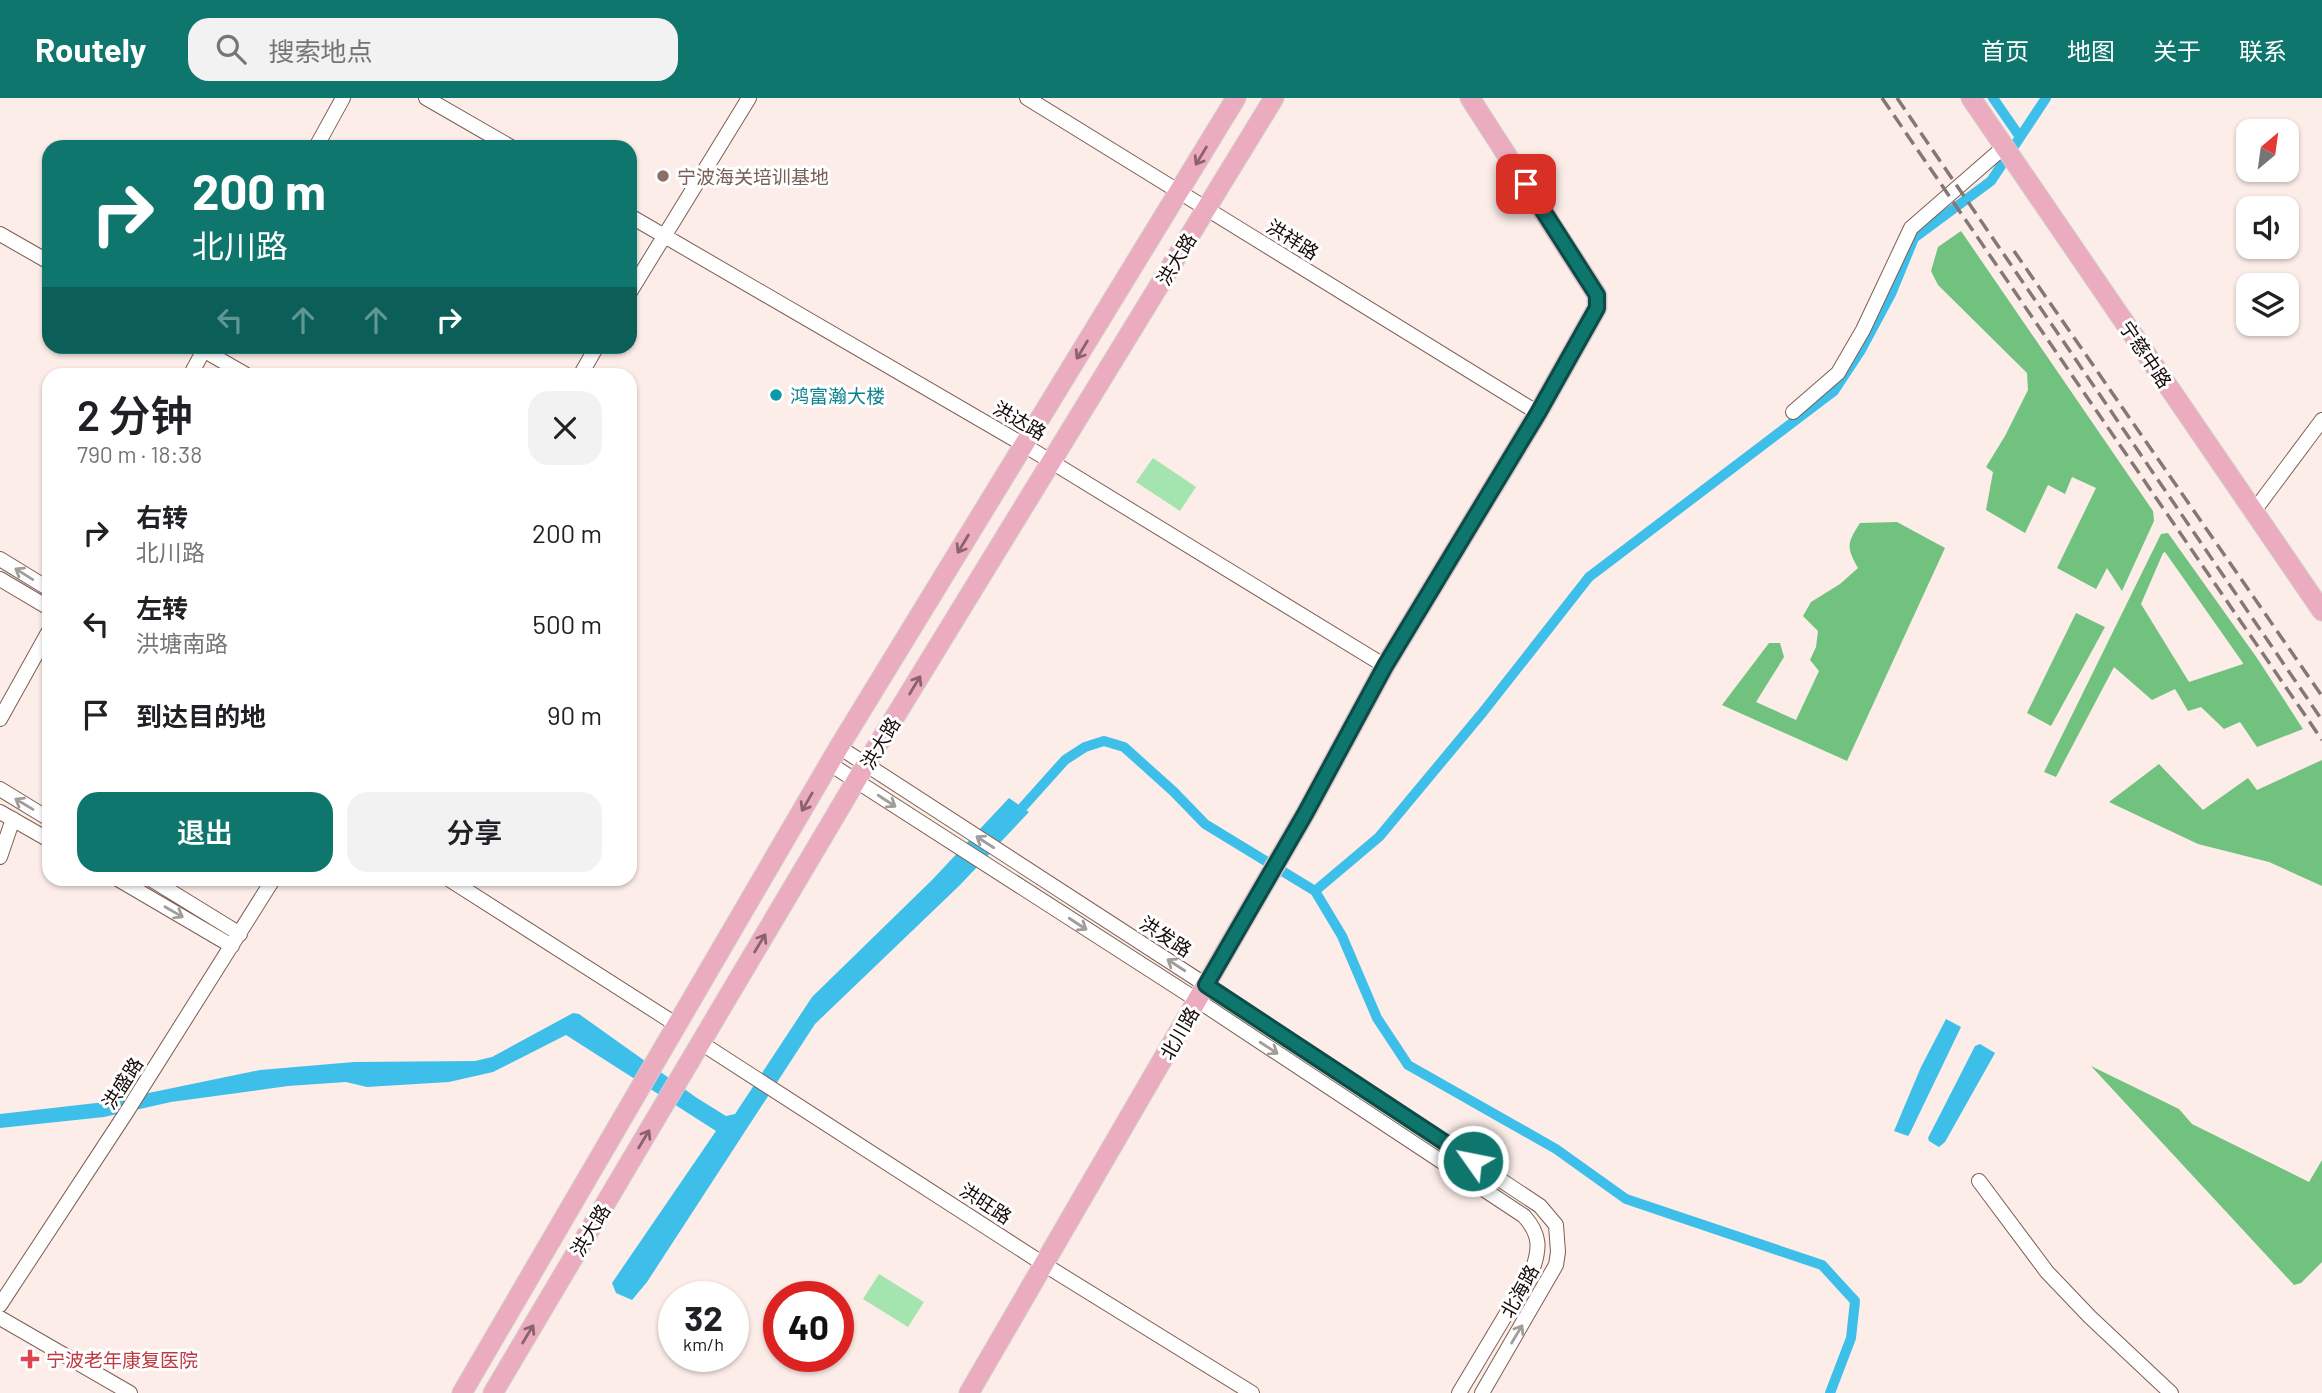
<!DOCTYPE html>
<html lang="zh">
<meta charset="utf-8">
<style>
:root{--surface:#fff;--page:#f2f2f2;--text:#202124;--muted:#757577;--accent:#0f766e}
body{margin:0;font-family:Barlow,"Noto Sans SC",sans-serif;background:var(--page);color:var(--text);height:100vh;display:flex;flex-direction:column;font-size:26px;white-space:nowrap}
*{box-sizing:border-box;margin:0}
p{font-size:23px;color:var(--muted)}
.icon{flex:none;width:38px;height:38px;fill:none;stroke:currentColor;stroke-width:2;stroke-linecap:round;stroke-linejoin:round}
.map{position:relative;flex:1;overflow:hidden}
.panel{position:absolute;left:42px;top:270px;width:595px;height:518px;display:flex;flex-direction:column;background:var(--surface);border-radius:21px;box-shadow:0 2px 5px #0004}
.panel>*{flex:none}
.top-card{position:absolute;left:42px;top:42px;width:595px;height:214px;border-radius:21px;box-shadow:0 2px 5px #0004;background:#0f766e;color:#fff;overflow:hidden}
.needle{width:46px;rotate:29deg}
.tools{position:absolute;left:2236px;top:21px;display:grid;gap:14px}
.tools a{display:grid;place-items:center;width:63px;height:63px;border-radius:14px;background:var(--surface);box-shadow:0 2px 5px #0004;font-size:35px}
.speed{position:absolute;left:658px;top:1183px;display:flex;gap:14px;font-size:35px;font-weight:700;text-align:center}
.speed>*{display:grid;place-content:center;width:91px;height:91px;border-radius:50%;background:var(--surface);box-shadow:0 2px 5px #0004;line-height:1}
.speed small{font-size:18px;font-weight:400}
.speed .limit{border:10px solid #d22;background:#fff;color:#111}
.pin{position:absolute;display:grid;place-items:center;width:60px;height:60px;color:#fff;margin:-30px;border-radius:14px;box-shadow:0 4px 10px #0006}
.me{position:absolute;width:77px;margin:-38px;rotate:303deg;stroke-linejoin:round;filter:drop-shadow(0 0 5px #0008)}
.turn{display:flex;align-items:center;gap:24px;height:147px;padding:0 35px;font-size:32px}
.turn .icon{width:91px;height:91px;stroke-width:2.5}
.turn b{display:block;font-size:49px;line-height:60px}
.lanes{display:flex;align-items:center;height:66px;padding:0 35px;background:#0003;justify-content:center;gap:35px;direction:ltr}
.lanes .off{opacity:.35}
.round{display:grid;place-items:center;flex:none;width:74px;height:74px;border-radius:21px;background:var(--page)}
.overview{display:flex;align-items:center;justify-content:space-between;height:119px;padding:0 35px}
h1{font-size:42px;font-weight:600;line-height:52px}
.button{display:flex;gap:14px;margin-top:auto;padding:14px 35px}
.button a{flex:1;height:80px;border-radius:21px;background:var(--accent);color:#fff;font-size:28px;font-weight:600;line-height:80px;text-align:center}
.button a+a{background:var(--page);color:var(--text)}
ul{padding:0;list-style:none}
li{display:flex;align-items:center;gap:21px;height:91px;padding:0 35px}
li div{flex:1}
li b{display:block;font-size:26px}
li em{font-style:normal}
header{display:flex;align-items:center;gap:42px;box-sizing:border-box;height:98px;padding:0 35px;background:var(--accent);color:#fff}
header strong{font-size:33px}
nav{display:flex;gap:38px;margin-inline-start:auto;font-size:24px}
.search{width:490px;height:63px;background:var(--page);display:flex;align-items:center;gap:18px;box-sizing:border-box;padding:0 24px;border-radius:21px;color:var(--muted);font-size:26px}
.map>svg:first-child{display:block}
.green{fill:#a4e4ae}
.forest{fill:#71c27f;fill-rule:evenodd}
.water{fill:#3ebfea}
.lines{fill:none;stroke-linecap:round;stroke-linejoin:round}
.canal{stroke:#3ebfea;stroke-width:10}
.minor-casing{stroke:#7d5f54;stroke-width:16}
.major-casing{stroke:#d0cecd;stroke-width:21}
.minor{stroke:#fff;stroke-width:14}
.major{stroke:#ecacc0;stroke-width:19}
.rail{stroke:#857874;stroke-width:3.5;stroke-dasharray:14 7;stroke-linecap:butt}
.oneway{stroke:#8b636c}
.oneway2{stroke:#a19d9b}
.route-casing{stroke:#0a4d48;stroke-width:18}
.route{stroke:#0f766e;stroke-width:12}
.education-dot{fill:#8d6e63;stroke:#fff;stroke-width:2.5}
.culture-dot{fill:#0f9aa8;stroke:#fff;stroke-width:2.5}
.health-dot{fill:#e0444e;stroke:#fff;stroke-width:2.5}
.labels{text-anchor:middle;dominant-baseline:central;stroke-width:6;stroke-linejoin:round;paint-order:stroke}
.education-label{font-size:19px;fill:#785e54;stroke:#fff;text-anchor:start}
.street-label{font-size:19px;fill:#150a06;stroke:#fff}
.culture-label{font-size:19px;fill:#0d838f;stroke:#fff;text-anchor:start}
.health-label{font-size:19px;fill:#be3a42;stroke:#fff;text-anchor:start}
</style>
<header>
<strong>Routely</strong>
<div class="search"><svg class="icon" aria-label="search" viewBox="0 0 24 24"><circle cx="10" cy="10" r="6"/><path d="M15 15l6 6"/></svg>搜索地点</div>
<nav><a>首页</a><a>地图</a><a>关于</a><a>联系</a></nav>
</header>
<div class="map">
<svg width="2322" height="1295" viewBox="0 0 2322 1295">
<rect width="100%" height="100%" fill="#fcede8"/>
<path class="green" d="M1153,360L1196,389L1180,413L1136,384Z
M879,1176L924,1204L908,1229L863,1201Z"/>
<path class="forest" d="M1961,133L2153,413L2154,423L2122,493L2107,470L2096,491L2057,470L2096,390L2072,379L2065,396L2048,387L2025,435L1986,412L1993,374L1986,369L2005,338L2028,292L2027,275L1938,187L1931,173L1938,149Z
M1897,424L1945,450L1847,663L1722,607L1769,545H1780L1784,559L1756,604L1796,622L1819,573L1810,562L1816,549L1818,533L1803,518L1811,504L1840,486L1858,470C1846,449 1847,445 1860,425Z
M2168,435L2257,560L2303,631L2257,649L2240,624L2224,631L2201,609L2188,613L2175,591L2152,602L2114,569L2056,679L2044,674L2161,436ZM2165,454L2243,565V566L2189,584L2141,506L2163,455Z
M2076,515L2105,529L2051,628L2027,615Z
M2322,662V788L2269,764L2198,746L2109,704L2159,666L2203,712L2248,680L2257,692Z
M2091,968L2179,1011L2192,1026L2309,1084L2322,1062V1164L2301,1185L2294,1187Z"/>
<path class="water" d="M1009,700L1029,714L960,787L815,926L647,1184L632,1202L616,1195L612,1185L716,1033L566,937L493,974L449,984L367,989L346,984L288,988L171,1004L104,1019L0,1030V1016L105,1004L260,972L354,964L475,963L492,959L573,915L579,916L697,1000L726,1018L735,1016L812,899L932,782Z
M1946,921L1961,929L1910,1035L1908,1038L1894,1033L1921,969Z
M1980,946L1995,955L1945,1044L1939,1049L1929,1043L1928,1040L1975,948Z"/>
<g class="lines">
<path class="canal" d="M1993,0L2020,39
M1013,720L1065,662L1085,649L1104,643L1124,649L1173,693L1205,726L1315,793L1342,838L1377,920L1408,967L1556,1051L1626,1101L1822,1167L1855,1203L1851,1240L1830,1295
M1315,793L1379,739L1483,614L1589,479L1834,293L1861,252L1891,196L1914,140L1991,83L2046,0"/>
<defs>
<path id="minor" d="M426,0L511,49
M1027,0L1538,315
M316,49L343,0
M630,118L1024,347L1385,568
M0,136L49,164
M630,194L749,0
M196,248L245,276
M191,276L206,248
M581,276L597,248
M1793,314L1838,275L1863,232L1911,130L2004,49
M2254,413L2322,322
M0,461L49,491
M0,481L49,510
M0,621L49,533
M839,649L1206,887L1540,1108L1556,1127L1558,1154L1556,1167L1482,1295
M830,666L1197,902L1524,1118C1541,1137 1540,1151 1532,1173L1459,1295
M0,691L49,721
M0,714L49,742
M0,759L13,721
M116,780L232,848
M149,780L240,836
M447,780L677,927
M701,945L1045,1167L1252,1295
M1979,1083L2047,1174L2090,1219L2171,1295
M0,1207L126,1015L274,780
M0,1220L130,1295"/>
<path id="major" d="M1971,0L2322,513
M462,1295L839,649L1236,0
M493,1295L866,666L1274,0
M969,1295L1305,716L1385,568L1538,315L1597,210V197L1470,0"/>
</defs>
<use href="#minor" class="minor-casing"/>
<use href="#major" class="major-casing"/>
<use href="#minor" class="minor"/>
<use href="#major" class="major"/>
<path class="rail" d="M1882,0L2322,642
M1897,0L2322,622
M2014,153L2322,598"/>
</g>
<defs><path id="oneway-shaft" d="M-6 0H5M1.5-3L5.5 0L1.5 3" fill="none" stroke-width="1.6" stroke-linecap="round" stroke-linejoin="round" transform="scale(1.75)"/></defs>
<g class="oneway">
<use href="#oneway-shaft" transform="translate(1201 58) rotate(121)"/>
<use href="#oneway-shaft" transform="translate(1082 252) rotate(121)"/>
<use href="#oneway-shaft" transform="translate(963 446) rotate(121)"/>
<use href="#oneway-shaft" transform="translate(915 587) rotate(-59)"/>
<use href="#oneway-shaft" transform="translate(807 704) rotate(120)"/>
<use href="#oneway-shaft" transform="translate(760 845) rotate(-59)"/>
<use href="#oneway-shaft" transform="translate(644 1041) rotate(-59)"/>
<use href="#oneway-shaft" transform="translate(528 1236) rotate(-59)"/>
</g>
<g class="oneway2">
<use href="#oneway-shaft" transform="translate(24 476) rotate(-148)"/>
<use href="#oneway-shaft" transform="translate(887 703) rotate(33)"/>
<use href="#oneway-shaft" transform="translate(24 706) rotate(-149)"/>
<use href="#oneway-shaft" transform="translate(985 744) rotate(-147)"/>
<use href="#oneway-shaft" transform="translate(174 814) rotate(30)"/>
<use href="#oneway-shaft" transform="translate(1078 826) rotate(33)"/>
<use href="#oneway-shaft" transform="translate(1176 867) rotate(-147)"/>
<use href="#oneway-shaft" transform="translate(1269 950) rotate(33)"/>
<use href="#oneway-shaft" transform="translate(1517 1236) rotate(-59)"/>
</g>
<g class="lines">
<defs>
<path id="route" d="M1473,1063L1206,887L1305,716L1385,568L1538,315L1597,210V197L1526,86"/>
</defs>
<use href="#route" class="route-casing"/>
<use href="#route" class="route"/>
</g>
<circle class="education-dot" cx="663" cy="78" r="7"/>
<circle class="culture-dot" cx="776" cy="297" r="7"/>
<path class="health-dot" d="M26.5 1250.5h7v7h7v7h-7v7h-7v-7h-7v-7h7z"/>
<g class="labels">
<g class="education-label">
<text x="677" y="78">宁波海关培训基地</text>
</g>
<g class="street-label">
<text transform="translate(1293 141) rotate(32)">洪祥路</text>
<text transform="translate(1176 161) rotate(-59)">洪大路</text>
<text transform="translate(2146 256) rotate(56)">宁慈中路</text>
<text transform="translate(1020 322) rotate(30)">洪达路</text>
<text transform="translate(880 645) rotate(-59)">洪大路</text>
<text transform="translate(1166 838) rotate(33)">洪发路</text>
<text transform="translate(1179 935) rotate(-60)">北川路</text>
<text transform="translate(122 985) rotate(-57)">洪盛路</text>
<text transform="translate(986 1105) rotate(33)">洪旺路</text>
<text transform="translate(590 1132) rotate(-59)">洪大路</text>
<text transform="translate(1519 1193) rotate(-61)">北海路</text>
</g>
<g class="culture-label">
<text x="790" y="297">鸿富瀚大楼</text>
</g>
<g class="health-label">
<text x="46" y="1261">宁波老年康复医院</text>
</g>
</g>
</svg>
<div class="tools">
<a><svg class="needle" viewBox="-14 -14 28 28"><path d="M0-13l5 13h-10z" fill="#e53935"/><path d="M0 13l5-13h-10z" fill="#757577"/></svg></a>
<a><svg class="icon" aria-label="sound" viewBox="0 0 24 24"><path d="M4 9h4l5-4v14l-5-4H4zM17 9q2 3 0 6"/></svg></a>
<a><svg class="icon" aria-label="layers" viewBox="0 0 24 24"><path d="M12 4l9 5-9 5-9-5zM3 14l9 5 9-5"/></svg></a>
</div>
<div class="speed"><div>32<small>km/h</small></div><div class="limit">40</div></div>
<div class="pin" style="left:1526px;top:86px;background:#d93025"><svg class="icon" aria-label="arrive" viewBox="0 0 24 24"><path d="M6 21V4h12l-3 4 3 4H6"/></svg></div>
<svg class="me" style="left:1473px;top:1063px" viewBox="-20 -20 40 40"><circle r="17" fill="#0f766e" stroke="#fff" stroke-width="3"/><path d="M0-11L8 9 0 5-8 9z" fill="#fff"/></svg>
<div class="top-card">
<div class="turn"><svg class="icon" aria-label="right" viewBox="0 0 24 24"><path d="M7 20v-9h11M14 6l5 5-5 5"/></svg><div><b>200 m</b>北川路</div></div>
<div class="lanes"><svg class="icon off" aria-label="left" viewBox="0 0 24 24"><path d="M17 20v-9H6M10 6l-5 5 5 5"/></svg><svg class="icon off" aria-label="ahead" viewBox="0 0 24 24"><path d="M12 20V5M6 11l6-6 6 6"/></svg><svg class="icon off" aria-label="ahead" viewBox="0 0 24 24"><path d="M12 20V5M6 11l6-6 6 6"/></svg><svg class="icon" aria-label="right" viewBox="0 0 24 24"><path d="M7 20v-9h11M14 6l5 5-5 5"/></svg></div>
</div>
<section class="panel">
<div class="overview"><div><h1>2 分钟</h1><p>790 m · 18:38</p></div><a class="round"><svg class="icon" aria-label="close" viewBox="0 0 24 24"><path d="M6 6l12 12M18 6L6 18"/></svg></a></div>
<ul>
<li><svg class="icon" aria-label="right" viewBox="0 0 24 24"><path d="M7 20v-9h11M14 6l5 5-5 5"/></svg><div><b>右转</b><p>北川路</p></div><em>200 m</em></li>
<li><svg class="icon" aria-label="left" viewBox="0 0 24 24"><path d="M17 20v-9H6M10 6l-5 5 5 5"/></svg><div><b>左转</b><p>洪塘南路</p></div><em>500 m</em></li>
<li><svg class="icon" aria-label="arrive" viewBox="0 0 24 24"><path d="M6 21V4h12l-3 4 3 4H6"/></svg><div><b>到达目的地</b></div><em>90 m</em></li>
</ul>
<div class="button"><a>退出</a><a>分享</a></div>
</section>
</div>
